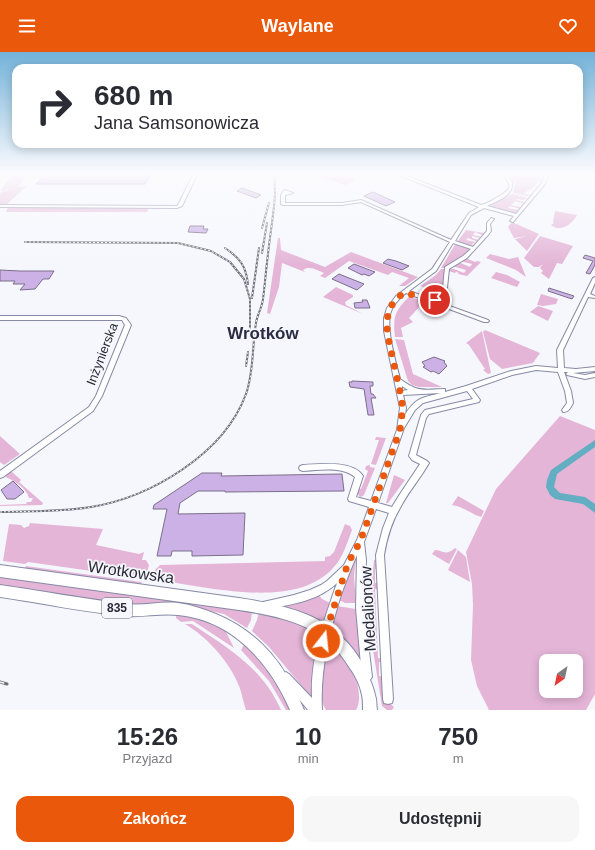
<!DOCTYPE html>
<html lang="pl">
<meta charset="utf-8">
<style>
:root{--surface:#fff;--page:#f7f7f7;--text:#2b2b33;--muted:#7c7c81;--accent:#ea580c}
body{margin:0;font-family:Arial,sans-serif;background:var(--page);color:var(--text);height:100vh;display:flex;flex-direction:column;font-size:15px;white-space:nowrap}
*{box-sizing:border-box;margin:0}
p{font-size:13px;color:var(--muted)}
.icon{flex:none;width:22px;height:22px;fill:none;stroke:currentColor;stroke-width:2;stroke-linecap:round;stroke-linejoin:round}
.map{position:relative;height:658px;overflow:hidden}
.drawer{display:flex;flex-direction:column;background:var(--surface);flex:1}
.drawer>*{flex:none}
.guide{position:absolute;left:12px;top:12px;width:571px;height:84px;border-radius:12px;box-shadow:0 2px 10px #0003;background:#fff;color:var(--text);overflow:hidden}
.needle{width:26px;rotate:213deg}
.buttons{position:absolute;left:539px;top:602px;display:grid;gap:8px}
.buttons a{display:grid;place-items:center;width:44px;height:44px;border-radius:8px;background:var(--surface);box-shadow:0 2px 10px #0003;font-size:20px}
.pin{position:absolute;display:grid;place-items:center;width:34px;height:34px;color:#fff;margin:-17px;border:2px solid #fff;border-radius:50%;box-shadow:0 1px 4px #0007}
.me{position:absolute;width:44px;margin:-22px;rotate:16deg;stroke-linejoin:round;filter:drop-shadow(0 0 3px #0008)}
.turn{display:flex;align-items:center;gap:14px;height:84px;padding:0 16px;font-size:18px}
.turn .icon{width:52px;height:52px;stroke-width:2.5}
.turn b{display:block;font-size:28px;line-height:34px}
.eta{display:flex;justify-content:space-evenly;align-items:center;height:68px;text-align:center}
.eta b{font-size:24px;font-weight:700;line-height:28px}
.cta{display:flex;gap:8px;margin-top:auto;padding:8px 16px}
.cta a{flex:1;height:46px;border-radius:12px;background:var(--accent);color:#fff;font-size:16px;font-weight:700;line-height:46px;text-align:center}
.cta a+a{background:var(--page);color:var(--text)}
header{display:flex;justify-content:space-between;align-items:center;height:52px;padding:0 16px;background:var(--accent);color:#fff;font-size:18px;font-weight:700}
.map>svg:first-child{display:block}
.green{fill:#e4b5d7;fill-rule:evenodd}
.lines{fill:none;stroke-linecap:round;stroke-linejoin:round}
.river{fill:#64aec3;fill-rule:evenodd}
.building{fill:#ccb1e7;stroke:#7b6f88}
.minor-casing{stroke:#868aa5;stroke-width:2}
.major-casing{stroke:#868aa5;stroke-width:2}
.minor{fill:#fff;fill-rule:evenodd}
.major{fill:#fff;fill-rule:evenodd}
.rail-far1-casing{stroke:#6d6f78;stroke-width:2}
.rail-casing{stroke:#6d6f78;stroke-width:3}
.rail-far1{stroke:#f6f7fd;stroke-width:1;stroke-dasharray:2;stroke-linecap:butt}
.rail{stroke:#f6f7fd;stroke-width:1.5;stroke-dasharray:4.5;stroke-linecap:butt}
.route{stroke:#ea580c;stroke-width:7;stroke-dasharray:0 12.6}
.labels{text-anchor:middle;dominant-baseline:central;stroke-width:3.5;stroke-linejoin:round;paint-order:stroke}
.shield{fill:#f6f7fd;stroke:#666871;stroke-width:1}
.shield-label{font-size:12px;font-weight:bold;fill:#282a35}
.street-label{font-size:13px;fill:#282a35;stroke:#f6f7fd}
.near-street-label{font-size:16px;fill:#282a35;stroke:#f6f7fd}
.district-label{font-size:17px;font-weight:bold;fill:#292c42;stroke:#f6f7fd}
</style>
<header><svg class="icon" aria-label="menu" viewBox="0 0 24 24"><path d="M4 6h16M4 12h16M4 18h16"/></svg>Waylane<svg class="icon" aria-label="heart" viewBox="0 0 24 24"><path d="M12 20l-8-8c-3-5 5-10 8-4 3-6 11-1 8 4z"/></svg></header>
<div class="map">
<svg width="595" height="658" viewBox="0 0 595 658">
<rect width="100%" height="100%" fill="#f6f7fd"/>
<path class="green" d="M14,121H28L18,135L27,134L6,153H0V143L1,140L14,136L0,139Z
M306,121H340L357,128L345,133Z
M507,121H543L540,125L543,129H539L532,136L523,142L532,143L527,144L513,141L515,132Z
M512,142L528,146L523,148L517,147L516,148L525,150L524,152L515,149L511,153L520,155V157L510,154L508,156L518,158L516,161L488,155Z
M8,155L149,156L147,160H6Z
M555,159L577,163C572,172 561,181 551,173L554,171L553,170Z
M512,170L539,182L527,199L515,187L527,184L514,186L508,175Z
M466,178L484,181L485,182L482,183L475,180L473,183L482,185L480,186L472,184V186L479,188L478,190L468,186L466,188L476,190L472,192L473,193L470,194L457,190Z
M540,184L573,194L562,212L557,211L549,227L541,221L543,219L540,216L543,212L539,215H534L524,206Z
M278,186H280L281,198L325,215L351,200L418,225L405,234H399L409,226L392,220L388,223L349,209L325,226L320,224L324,221C318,219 310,213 303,218L305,220L282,211L279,235L270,262L267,261Z
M456,191L471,197L464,202L466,203L445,216H441Z
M490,202L509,207L518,205L526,225L516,218L486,206Z
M466,206L475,210L477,209L481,210L467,224L458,222L459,221L456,220L455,221L448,219L451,216V217H454L464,221L466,218L452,214L458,210L470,215L472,212L460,209Z
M441,217H445L444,233L440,234L437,231L429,237L420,234L436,223Z
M496,220L507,223L520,230L517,235L491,226Z
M336,235L353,243V245L345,250L346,253L363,262L323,245Z
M541,242L558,247L556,252L543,254L537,253Z
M409,245L425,249L409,266L413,270L401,276L403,285H395C393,266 394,259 409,245Z
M538,254L553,259L548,269L530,260Z
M485,278L540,301L533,311L502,317L490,307L483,280Z
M482,279L491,321L488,322L483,318L485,317L469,293L466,291Z
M395,287L404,288L413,322L442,335H419L412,333L408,329Z
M560,364L595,378V642L586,658H489L477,634L471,608L473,553L472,532L466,500L496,437ZM546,609H576V639H546Z
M0,384L20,402L4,413L0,410Z
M376,385L386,386L376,413L371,412L379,388H375Z
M370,413V415L375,416L364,443L361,445L359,444L357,439L358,436L361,437L368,419L365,417L366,414Z
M9,420H12L21,428L19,430L43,451L42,453L0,454V453L26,452L27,450H31L33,446H29C28,438 13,427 5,425Z
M394,423L405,428L388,451H386Z
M458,444L484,459L481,465C471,462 462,454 452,453Z
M30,471L103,477L96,493L139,502L144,500L142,508H146L149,513L146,525L141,526L28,510L25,512L3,509L9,472L21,473L24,476L29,474Z
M345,472L350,474L352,478C347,491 343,506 333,516C295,559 205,534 156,528L154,526L155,518L160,513L325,509V505L330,504L334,500Z
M455,496L457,497L449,512L432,502L435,498C445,499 445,504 455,496Z
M357,498L354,524L356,551H345L339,548Z
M458,498L466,505L470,530L448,518Z
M374,508H378L379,517H375V531H380V537H375L378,606L383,607V610H379V624L384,625L385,647L394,655L392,658H387L382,654L373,598L369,560Z
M26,514L141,530L142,531L138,534L25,516Z
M0,523L252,559L251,568L247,576L224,562L198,556L147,555L0,535Z
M319,543L322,547L330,551L323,572L278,554Z
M337,554L356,557L361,612L330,577Z
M259,560L278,564L320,580L314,609L311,645L269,595L252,579L257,568Z
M176,562L204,568L225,578L234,596L193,569L181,570L176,566Z
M185,572H192C228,596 263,616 281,658H246C243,650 242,641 239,634C230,610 206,584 185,572Z
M245,591L265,611L294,658H286L269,629L241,598Z
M332,596C350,600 366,642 356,658H326C316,643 323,617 325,600Z"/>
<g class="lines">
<path class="river" d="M595,388V395L557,422L554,435L560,441L585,445L595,452V461L583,452L555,447L550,443L546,435L547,428L551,418Z"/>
</g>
<path class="building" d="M47,121H153L145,132H36Z
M242,136L261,143L256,146L237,139Z
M373,140L395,150L386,154L364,144Z
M190,174H204L203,177H208L206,181L188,180Z
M585,203L595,206V213L590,222L586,221L593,209L583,206Z
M388,207L396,209L409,214L402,218L383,211Z
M354,212L375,220L369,224L364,222L362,223L348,216Z
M0,218L20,219H54L49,227H43L35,237L20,238L25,232H13L15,229H0Z
M339,222L364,232L357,238L332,227Z
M549,236L574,244L572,247L548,239Z
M362,248H367L370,256H355L354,251L363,250Z
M434,305L445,309L444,310L447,314L439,322L433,319L431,320L423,315L425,314L422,310Z
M352,329L373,330V334H370L371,342H373L376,346H371L374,363H368L364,337L350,335L349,330H352Z
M202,421H222L221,424L342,422L344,439L225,440V439H198L180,451L178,462L245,461L243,503L192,504V499H172L171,504H157L167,457H153L154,453Z
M13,429L24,440L15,447H7L1,438Z"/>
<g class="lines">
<defs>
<path id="minor" d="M194,121H198L182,154L177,156L0,155V153L177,154L178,153Z
M394,121H399L481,153C486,152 491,149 496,146C510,138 515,135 501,121H505L512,130C514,144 497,149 487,154L516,162L542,131L545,121H549L545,132L513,170L510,169L514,164L484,156L471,163L455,189L473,195L487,179V171L491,166L494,167L490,172L491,179L488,183L467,206L449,217L447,236L436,249L488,268L489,269L488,270H484L433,251H430V250L406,241C401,245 395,251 392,257C384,272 396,310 400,327C418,340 422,338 443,337H445V340L466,334L511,319L536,314L558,316L557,298L593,226L595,225V231L590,242L595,244V246L588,245L563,298L564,316L576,317L595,315V319L573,321L585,323L595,321V325L585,327L567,323L566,322L568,320H564L571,339L573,351C571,355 568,361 563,360L562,358L567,351L565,339L558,320L536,318L512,323L472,337L480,348L479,350L429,362L426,366L416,403L427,409L429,411C420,427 408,440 400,456C391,471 387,486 384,503L393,647L392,651L388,652L384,651L383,647L376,503L383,476L389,461L376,457L364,490L366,508L364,556L372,625L370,628L367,630L364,628L362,625L356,556L357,503C351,516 346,529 341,543C329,581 320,618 322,658H308L283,628L281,625L283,622L286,620L289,622L312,646C310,607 324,568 337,531C317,550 288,553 263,558L260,557L259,554L260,551L263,550L294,543L310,538L321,533L327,529L344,513L357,488L369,455L349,449L348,447L355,425C342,414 319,418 303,419L300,418L299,416L300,414L303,413C319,412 353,408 363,424L356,445L371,449L397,378L400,356L384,279V266L387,256L396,244L432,217L450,190L361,150L342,153H283L281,152V143L284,138H285L293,141L285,143V151H342L361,148L451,188L469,161L479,155ZM453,191L471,197L463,204L445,215L443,236L432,247L409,239L436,219ZM402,334L408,338L402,339ZM467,339L473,347L425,358L421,363L409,404L412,408L420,412L400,442L392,455L378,451L404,376L415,358L423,351ZM441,341C422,346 416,345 405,363L406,356L403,343Z
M0,264H119L126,266L131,273L102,344L93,359L3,425L0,426V419L89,355L96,344L125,273L122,268H0Z"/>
<path id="major" d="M0,513L239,546C291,554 337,564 364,614C368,623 373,633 375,643C377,648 376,653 377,658H363C363,653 363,648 362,643C360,633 355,623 349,615C324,573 284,565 239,558L0,525Z
M0,533C42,539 84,547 127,552C144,554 161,549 178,551C192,553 204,557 216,562C261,581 286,614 304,658H290C270,611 232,568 178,563C161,561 145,565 129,564C86,561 43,551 0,545Z"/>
</defs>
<use href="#minor" class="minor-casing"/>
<use href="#major" class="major-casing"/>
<use href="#minor" class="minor"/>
<use href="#major" class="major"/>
<defs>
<path id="rail-far1" d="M262,176L269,151
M25,190L178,191L211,199L230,210L244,227L250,247V278
M225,196C240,206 246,214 248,232
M262,201L267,171
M252,246L259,196
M246,314L248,300
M0,460C30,459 61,460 91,455C151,445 224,402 246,342C254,320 252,294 256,271C257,263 262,256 263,247C265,232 266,217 268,202C270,182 274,162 275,142C275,135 274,128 275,121"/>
<path id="rail" d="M0,630L7,632"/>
</defs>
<use href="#rail-far1" class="rail-far1-casing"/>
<use href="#rail" class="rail-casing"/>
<use href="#rail-far1" class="rail-far1"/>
<use href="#rail" class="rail"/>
</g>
<linearGradient id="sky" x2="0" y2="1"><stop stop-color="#73b2d9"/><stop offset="0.57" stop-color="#fbfbfe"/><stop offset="1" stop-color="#fbfbfe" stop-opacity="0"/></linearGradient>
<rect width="595" height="213" fill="url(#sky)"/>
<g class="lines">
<path class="route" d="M323,589L348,511L360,490L400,378L402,362V349L388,285C385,266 388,251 405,240L432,250L435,248"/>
</g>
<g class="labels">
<rect class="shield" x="102" y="546" width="30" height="20" rx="3"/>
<g class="shield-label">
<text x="117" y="556">835</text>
</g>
<g class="street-label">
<text transform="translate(102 302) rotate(-69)">Inżynierska</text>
</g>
<g class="near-street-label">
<text transform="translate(131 520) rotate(8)">Wrotkowska</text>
<text transform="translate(368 557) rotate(-93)">Medalionów</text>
</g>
<g class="district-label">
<text x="263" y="281">Wrotków</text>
</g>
</g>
</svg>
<div class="buttons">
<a><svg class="needle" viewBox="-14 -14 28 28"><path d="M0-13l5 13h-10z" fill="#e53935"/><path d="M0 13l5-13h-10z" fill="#7c7c81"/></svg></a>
</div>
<div class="pin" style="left:435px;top:248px;background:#d93025"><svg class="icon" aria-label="arrive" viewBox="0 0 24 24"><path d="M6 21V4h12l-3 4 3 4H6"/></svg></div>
<svg class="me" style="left:323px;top:589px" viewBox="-20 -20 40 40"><circle r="17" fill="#ea580c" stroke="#fff" stroke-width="3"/><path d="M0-11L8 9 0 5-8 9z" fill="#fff"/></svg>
<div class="guide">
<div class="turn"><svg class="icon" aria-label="right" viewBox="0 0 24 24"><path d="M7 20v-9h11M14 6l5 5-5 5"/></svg><div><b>680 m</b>Jana Samsonowicza</div></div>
</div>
</div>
<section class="drawer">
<div class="eta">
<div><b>15:26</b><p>Przyjazd</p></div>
<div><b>10</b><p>min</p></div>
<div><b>750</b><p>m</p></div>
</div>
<div class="cta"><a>Zakończ</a><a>Udostępnij</a></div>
</section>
